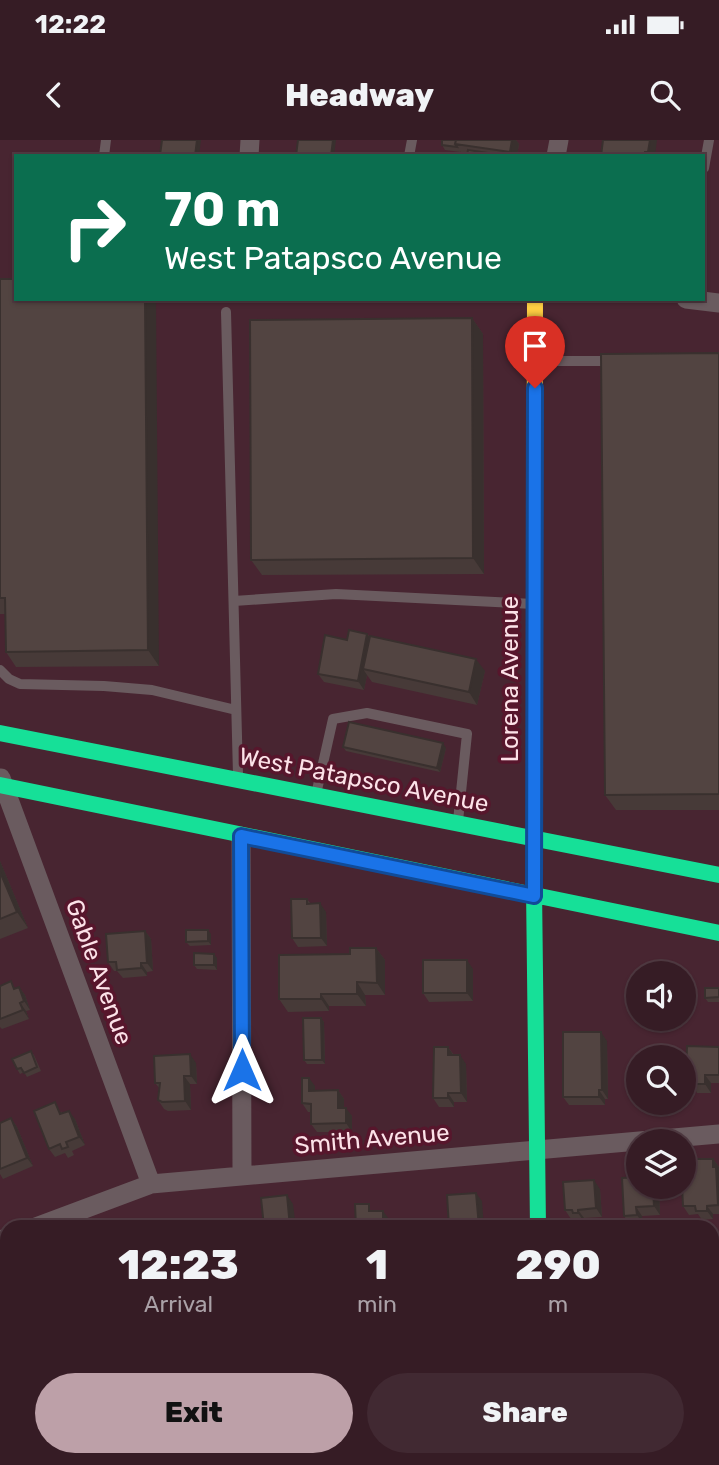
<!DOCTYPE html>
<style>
:root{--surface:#361c25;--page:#412932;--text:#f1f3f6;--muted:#aaa1a7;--line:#503a42;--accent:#bda0a8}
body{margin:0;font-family:Rubik,sans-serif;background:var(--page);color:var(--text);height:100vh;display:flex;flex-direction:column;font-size:26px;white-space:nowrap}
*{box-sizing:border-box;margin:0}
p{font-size:23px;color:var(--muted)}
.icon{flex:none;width:38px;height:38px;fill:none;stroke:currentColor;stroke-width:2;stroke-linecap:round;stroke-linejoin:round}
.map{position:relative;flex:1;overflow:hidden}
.details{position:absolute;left:0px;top:1080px;width:719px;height:247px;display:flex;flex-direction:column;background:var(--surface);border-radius:21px 21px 0 0;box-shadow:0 2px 5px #0004,0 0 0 2px var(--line)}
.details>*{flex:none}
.top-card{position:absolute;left:14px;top:14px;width:691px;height:147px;border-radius:0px;box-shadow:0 2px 5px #0004,0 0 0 2px var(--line);background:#0b6e4f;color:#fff;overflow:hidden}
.controls{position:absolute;left:626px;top:821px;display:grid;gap:14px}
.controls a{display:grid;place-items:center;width:70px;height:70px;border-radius:50%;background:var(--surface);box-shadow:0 2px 5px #0004,0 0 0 2px var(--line);font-size:35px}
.pin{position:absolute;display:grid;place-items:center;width:60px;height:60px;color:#fff;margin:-72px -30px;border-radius:50% 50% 50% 0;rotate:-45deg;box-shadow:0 0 7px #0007}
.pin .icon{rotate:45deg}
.me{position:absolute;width:77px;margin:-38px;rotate:0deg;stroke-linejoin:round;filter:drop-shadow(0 0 5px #0008)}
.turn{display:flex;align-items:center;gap:24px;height:147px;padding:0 35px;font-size:32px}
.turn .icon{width:91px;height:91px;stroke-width:2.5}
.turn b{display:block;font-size:49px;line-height:60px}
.eta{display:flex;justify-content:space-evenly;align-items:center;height:119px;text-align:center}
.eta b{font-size:42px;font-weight:800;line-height:49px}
.action{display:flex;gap:14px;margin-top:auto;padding:14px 35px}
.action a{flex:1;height:80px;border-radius:42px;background:var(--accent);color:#111;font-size:28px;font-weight:800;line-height:80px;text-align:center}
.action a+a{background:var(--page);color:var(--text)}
.status{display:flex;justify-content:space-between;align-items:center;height:49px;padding:0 35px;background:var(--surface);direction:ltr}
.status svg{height:19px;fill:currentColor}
header{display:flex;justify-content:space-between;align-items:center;height:91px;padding:0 35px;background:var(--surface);font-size:32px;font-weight:800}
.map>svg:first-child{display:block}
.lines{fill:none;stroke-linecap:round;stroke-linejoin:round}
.lane{stroke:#6a5b5f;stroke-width:10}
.street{stroke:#6a5b5f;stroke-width:19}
.fast{stroke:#16e098;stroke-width:16}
.slow{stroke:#ffcf43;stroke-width:16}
.jam{stroke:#f24e42;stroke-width:16}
.wall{fill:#473a38}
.shaded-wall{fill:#39302e}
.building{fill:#524441;stroke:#39302e;stroke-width:2}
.route-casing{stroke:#114b97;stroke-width:18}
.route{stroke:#1a73e8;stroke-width:12}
.labels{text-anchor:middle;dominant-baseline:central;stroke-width:7;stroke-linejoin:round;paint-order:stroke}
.street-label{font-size:24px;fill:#fce2e8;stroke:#57162c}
</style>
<div class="status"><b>12:22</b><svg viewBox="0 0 49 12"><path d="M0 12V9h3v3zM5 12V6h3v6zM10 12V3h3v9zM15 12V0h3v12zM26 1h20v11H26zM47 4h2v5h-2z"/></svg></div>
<header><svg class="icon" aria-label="back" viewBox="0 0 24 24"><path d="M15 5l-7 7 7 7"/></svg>Headway<svg class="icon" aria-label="search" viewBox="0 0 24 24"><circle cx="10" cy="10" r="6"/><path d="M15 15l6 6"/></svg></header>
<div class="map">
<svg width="719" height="1325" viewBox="0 0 719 1325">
<rect width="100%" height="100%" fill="#482531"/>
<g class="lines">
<path class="lane" d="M104,16L106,0
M409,16L412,0
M704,28L709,0
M226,172L238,635
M536,221H612
M234,461L336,454L534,464
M0,530L9,539L20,544L104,546L152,550L236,570
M317,650L333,579L367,573L467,594L458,681"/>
<path class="street" d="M249,16L250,0
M556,16L559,0
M686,159L719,163
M1,638L151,1044
M241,696L242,1034
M36,1087L151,1044L719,994
M0,1100L7,1098
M0,1261L7,1278
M26,1320L29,1325
M538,1325V1320"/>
<path class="fast" d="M0,593L719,735
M0,645L719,793
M534,748L538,1087"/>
<path class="slow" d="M534,557L535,159"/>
<path class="jam" d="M534,748V557"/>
</g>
<path class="wall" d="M442,0H516L519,4L517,16H467V14L461,13L460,11V12L445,10L442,5Z
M0,139L159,526L16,527L6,512L5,474H0Z
M472,178L483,194L484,434L262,435L251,420Z
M719,213V670H616L605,655Z
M367,494L370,497L485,531L477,565L372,542L367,535L364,550L324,542L318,534L347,500Z
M343,607L446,608L440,632L346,611Z
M0,721L28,788L0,799Z
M307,759L311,764L326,772L327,806L298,807L292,798Z
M145,791L151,799L153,831L147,832V836L123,838L117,831H114L108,822Z
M211,794V805L190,806L186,802Z
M376,808L385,820V855H365L366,866H329V871L288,872L279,859L350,814Z
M217,818V830L197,829L194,825Z
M473,829V861L429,862L423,853Z
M0,846L16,848L19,847L25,855L30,870L26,871L29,879L2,889L0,887Z
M719,848V862H708L705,858Z
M321,878L324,882L325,924H307L304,920Z
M607,901L608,959H605V965H569L563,957Z
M448,907L454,915L466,924L467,962H454V967H439L433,958Z
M719,907V943H711V953H697L686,935Z
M31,911L34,915L41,931L27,937L24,932L20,934L17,929Z
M196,923L197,944H190L191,970L168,971L164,969L158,960L160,949L155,943Z
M315,946V951L338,950L344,959V968L352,976V992H317L311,984V972H308L302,963Z
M61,971L62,973L75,979L85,1005L72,1011L74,1015L68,1018L65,1013L55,1017L49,1009Z
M11,978L17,987L33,1026L3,1039L0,1034V983Z
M713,1019L719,1027V1074H713V1079L702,1080L698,1074L689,1075L683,1066L693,1028Z
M639,1046H659L660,1075L642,1076L643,1084L630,1085L624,1076Z
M600,1049L602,1077L584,1078V1082H579L576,1078L571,1079L565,1070Z
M712,1120H719V1149H712Z
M712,1264H715L718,1268V1296H712Z
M433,1320H483V1325H434Z"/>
<path class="shaded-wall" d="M197,0H201L199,16H195Z
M333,0H336L334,16H331Z
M512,0H516L519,4L517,16H513L510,12Z
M650,0H657L655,16H650L648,12Z
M145,159H156L159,526L148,510Z
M472,178L483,194L484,434L473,418Z
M367,494L373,502L363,529L367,535L364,550L358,541Z
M476,519L485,531L477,565L469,552Z
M443,603L446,608L440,632L437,628Z
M0,721L28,788L17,772L0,732Z
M320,763L326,772L327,806L321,798Z
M208,790L211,794V805L208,801Z
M145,791L151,799L153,831L147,823Z
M376,808L385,820V855L377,843Z
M214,814L217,818V830L214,825Z
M467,820L473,829V861L467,853Z
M141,823L147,832V836L141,828Z
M357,842L365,855L366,866L357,854Z
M19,847L25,855L30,870L24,861Z
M321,854L329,866V871L321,859Z
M20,863L26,871L29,879L23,870Z
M321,878L324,882L325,924L322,920Z
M601,892L607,901L608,959L602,950Z
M448,907L454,916L448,915Z
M190,914L196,923L197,944L191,936Z
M460,915L466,924L467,962L461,953Z
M705,935L711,943V953L705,944Z
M184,936L190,944L191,970L185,961Z
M309,938L315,946V959L309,951Z
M338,950L344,959V977L338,968Z
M599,950L605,959V965L599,957Z
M448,953L454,962V967L448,958Z
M346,968L352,976V992L346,983Z
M69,971L75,979L85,1005L79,997Z
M11,978L17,987L33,1026L27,1018Z
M713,1019L719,1027V1067L713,1027Z
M594,1040L600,1049L602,1077L596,1068Z
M653,1046H659L660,1075L654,1066Z
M476,1053L482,1061L484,1087H479Z
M287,1055L293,1064L296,1087H290Z
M707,1066L713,1074V1079L707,1071Z
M636,1067L642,1076L643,1084L637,1075Z
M578,1070L584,1078V1082L578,1073Z
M383,1071L389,1079V1087H383Z
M715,1264L718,1268V1296L715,1292Z
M477,1320H483V1325H479L477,1323Z"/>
<path class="building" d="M162,0H197L195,16L160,15Z
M298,0H333L331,16H296Z
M442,0H456L455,4L457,7L442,5Z
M456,0H512L510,12L455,4Z
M603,0H650L648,12H645L644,16H601Z
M468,10L502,15V16H467Z
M144,13L168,16H144Z
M0,139H16V159H145L148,510L6,512L5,458H0Z
M472,178L473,418L251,420L250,180Z
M719,213V654L605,655L601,214Z
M349,490L367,494L358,541L318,534L325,495L347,500Z
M370,496L476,519L469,552L363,529Z
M349,582L443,603L437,628L343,607Z
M0,732L17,772L0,779Z
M291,759H307V764L320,763L321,798H292Z
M186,790H208V801L186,802Z
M145,791L147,823H141V828L117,830L116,822H108L106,794Z
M350,808H376L377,843L357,842V854H321V859H279V815L350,814Z
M194,813L214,814V825H194Z
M423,820H467V853H423Z
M11,841L14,849L19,847L24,861L20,863L23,870L0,879V846Z
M705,848H719V857L705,858Z
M303,878H321L322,920H304Z
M563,892H601L602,950H599V957H563Z
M687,906L719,907V935H705V944H691V935H686Z
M434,907H448V915H460L461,953H448V958H433Z
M31,911L37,927L24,933L21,928L17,929L12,919Z
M190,914L191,936H184L185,961L162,962L158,960L160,943H155L154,916Z
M302,938H309V951L338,950V968H346V983L311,984V964L302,963Z
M55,962L60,974L69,971L79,997L66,1002L68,1007L62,1009L60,1004L49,1009L34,971Z
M11,978L27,1018L0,1029V983Z
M693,1019H713V1027H716L718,1065L707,1066V1071H696L695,1066H683L682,1046H684V1028H693Z
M639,1037V1046H653L654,1066L636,1067L637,1075L624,1076L622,1038Z
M594,1040L596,1068L578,1070V1073H573L572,1070H565L563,1042Z
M476,1053L479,1087H449L447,1055Z
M287,1055L290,1087H264L261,1058Z
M355,1064H369V1071H383V1087H356Z
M623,1080L624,1087H613V1081Z
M608,1083V1087H594V1084Z
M712,1120H719V1144H712Z
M7,1151V1175L0,1157V1153Z
M712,1264H715V1292L712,1291Z
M104,1320H137L139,1325H106Z
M433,1320H477V1323H433Z"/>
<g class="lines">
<defs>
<path id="route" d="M242,930L241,696L534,756L535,248"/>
</defs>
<use href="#route" class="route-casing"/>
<use href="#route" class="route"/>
</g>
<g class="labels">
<g class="street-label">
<text transform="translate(510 539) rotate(-90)">Lorena Avenue</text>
<text transform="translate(364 640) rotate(11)">West Patapsco Avenue</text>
<text transform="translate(99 832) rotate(70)">Gable Avenue</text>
<text transform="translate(372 999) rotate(-5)">Smith Avenue</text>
</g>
</g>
</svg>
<div class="controls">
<a><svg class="icon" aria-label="sound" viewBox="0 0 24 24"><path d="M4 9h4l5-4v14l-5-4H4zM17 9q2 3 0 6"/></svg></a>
<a><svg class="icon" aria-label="search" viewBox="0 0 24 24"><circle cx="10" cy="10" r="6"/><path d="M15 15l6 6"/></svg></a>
<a><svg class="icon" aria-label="layers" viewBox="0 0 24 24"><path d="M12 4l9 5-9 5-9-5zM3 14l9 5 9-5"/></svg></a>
</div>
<div class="pin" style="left:535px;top:248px;background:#d93025"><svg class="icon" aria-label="arrive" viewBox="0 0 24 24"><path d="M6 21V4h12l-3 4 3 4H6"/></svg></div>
<svg class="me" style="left:242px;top:930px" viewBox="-20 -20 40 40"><path d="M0-17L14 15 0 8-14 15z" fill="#1a73e8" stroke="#fff" stroke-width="4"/></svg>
<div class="top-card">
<div class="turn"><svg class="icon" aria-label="right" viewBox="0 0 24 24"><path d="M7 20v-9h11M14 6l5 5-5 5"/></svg><div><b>70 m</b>West Patapsco Avenue</div></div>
</div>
<section class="details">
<div class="eta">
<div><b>12:23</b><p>Arrival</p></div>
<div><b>1</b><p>min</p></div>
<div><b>290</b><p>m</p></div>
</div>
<div class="action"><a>Exit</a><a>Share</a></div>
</section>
</div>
